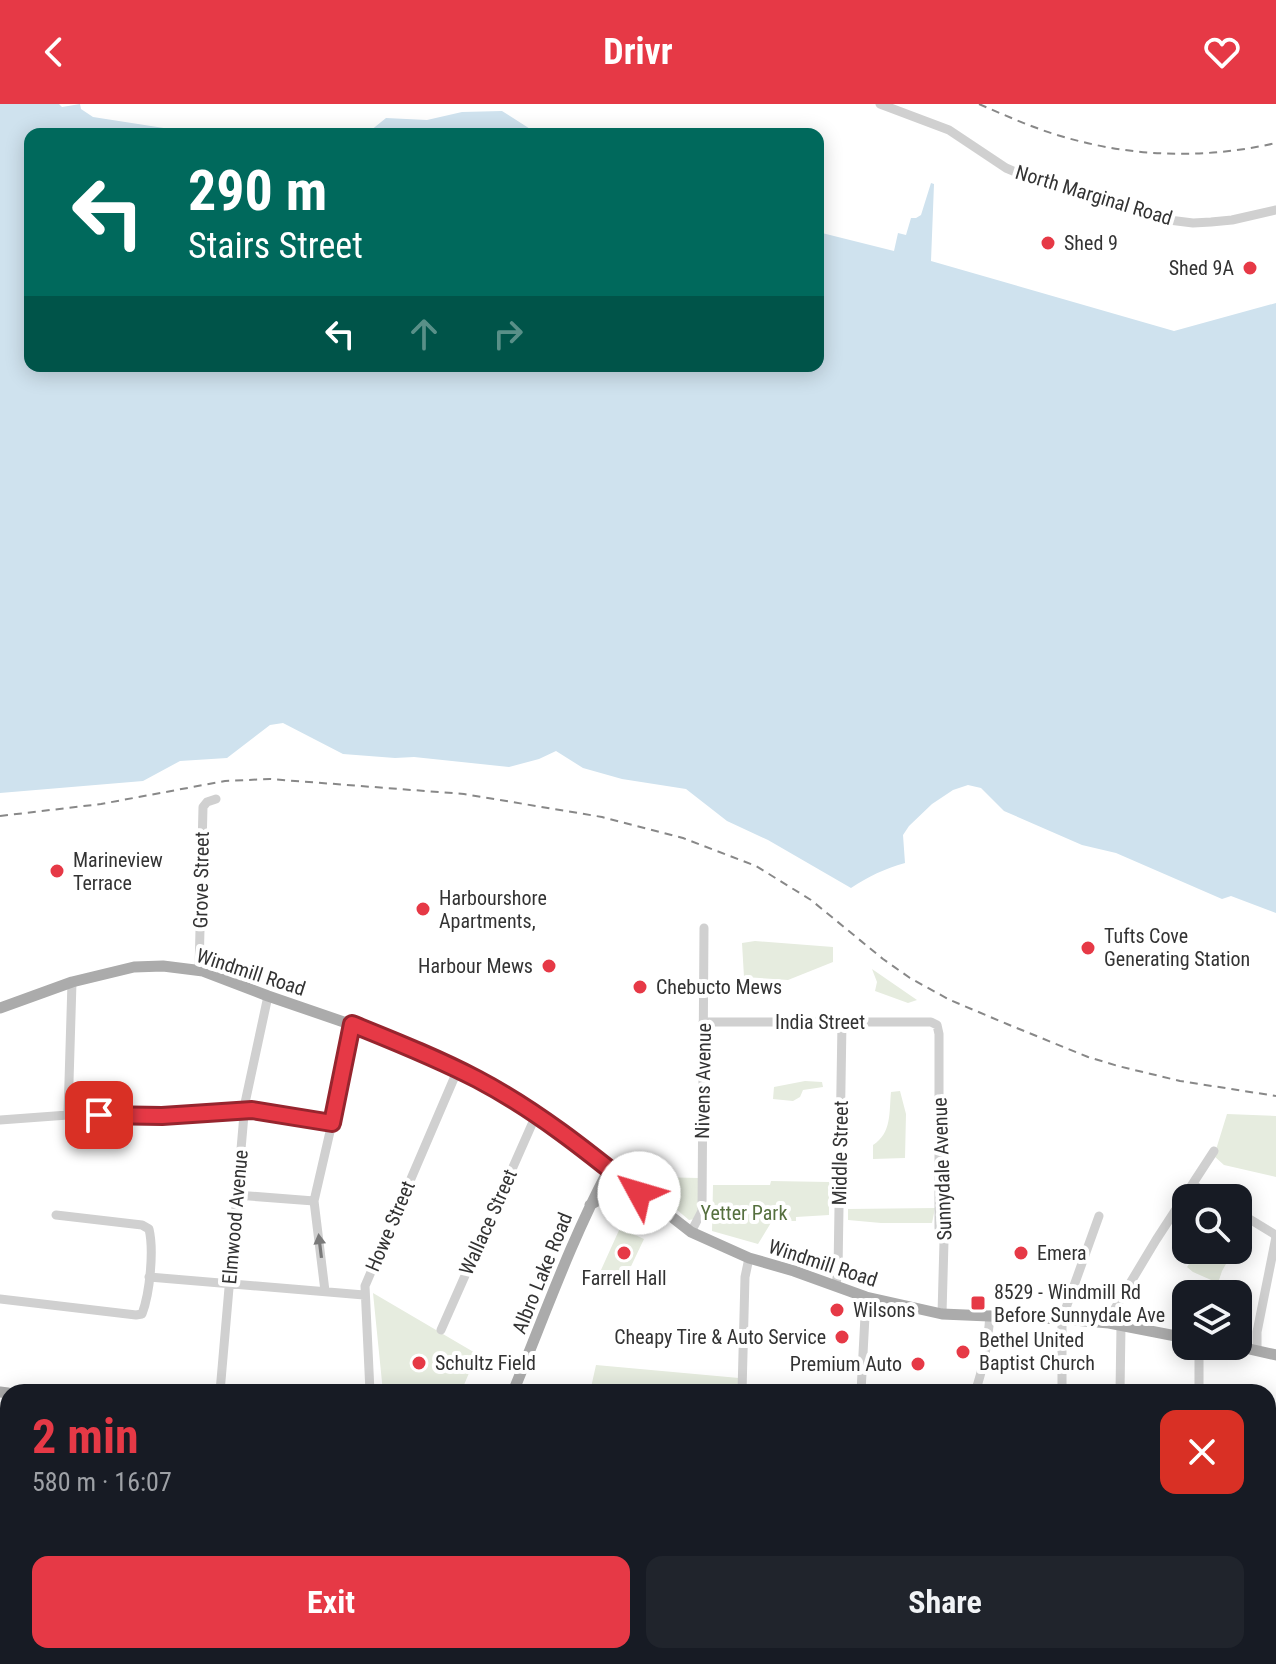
<!DOCTYPE html>
<meta charset="utf-8">
<style>
:root{--surface:#171b24;--page:#20242c;--text:#f1f3f6;--muted:#9ea1a6;--accent:#e63946}
body{margin:0;font-family:"Roboto Condensed",sans-serif;background:var(--page);color:var(--text);height:100vh;display:flex;flex-direction:column;font-size:30px;white-space:nowrap}
*{box-sizing:border-box;margin:0}
p{font-size:26px;color:var(--muted)}
.icon{flex:none;width:44px;height:44px;fill:none;stroke:currentColor;stroke-width:2;stroke-linecap:round;stroke-linejoin:round}
.map{position:relative;flex:1;overflow:hidden}
.sheet{position:absolute;left:0px;top:1280px;width:1276px;height:280px;display:flex;flex-direction:column;background:var(--surface);border-radius:24px 24px 0 0;box-shadow:0 4px 20px #0003}
.sheet>*{flex:none}
.guide{position:absolute;left:24px;top:24px;width:800px;height:244px;border-radius:16px;box-shadow:0 4px 20px #0003;background:#00695c;color:#fff;overflow:hidden}
.tools{position:absolute;left:1172px;top:1080px;display:grid;gap:16px}
.tools a{display:grid;place-items:center;width:80px;height:80px;border-radius:16px;background:var(--surface);box-shadow:0 4px 20px #0003;font-size:40px}
.pin{position:absolute;display:grid;place-items:center;width:68px;height:68px;color:#fff;margin:-34px;border-radius:16px;box-shadow:0 4px 12px #0006}
.me{position:absolute;width:88px;margin:-44px;rotate:309deg;stroke-linejoin:round;filter:drop-shadow(0 0 6px #0008)}
.turn{display:flex;align-items:center;gap:28px;height:168px;padding:0 32px;font-size:36px}
.turn .icon{width:104px;height:104px;stroke-width:2.5}
.turn b{display:block;font-size:56px;line-height:68px}
.lanes{display:flex;align-items:center;height:76px;padding:0 32px;background:#0003;justify-content:center;gap:40px;direction:ltr}
.lanes .off{opacity:.35}
.round{display:grid;place-items:center;flex:none;width:84px;height:84px;border-radius:16px;background:var(--page)}
.summary{display:flex;align-items:center;justify-content:space-between;height:136px;padding:0 32px}
h1{font-size:48px;font-weight:700;line-height:60px;color:var(--accent)}
.cta{display:flex;gap:16px;margin-top:auto;padding:16px 32px}
.cta a{flex:1;height:92px;border-radius:16px;background:var(--accent);color:#fff;font-size:32px;font-weight:700;line-height:92px;text-align:center}
.cta a+a{background:var(--page);color:var(--text)}
header{display:flex;justify-content:space-between;align-items:center;height:104px;padding:0 32px;background:var(--accent);color:#fff;font-size:36px;font-weight:700}
.map>svg:first-child{display:block}
.green{fill:#e6ecdf}
.water{fill:#cfe2ee}
.lines{fill:none;stroke-linecap:round;stroke-linejoin:round}
.minor{stroke:#d0d0d0;stroke-width:9}
.major{stroke:#ababab;stroke-width:11}
.rail{stroke:#888;stroke-width:2;stroke-dasharray:8 6;stroke-linecap:butt}
.oneway{fill:#7a7a7a}
.route-casing{stroke:#96252e;stroke-width:20}
.route{stroke:#e63946;stroke-width:14}
.poi-dot{fill:#e63946;stroke:#fff;stroke-width:3}
.labels{text-anchor:middle;dominant-baseline:central;stroke-width:8;stroke-linejoin:round;paint-order:stroke}
.street-label{font-size:20px;fill:#333;stroke:#fff}
.poi-label{font-size:20px;fill:#333;stroke:#fff;text-anchor:start}
.park-label{font-size:20px;fill:#56703f;stroke:#fff}
</style>
<header><svg class="icon" aria-label="back" viewBox="0 0 24 24"><path d="M15 5l-7 7 7 7"/></svg>Drivr<svg class="icon" aria-label="heart" viewBox="0 0 24 24"><path d="M12 20l-8-8c-3-5 5-10 8-4 3-6 11-1 8 4z"/></svg></header>
<div class="map">
<svg width="1276" height="1560" viewBox="0 0 1276 1560">
<rect width="100%" height="100%" fill="#fff"/>
<path class="green" d="M755,837L833,843V858L788,876L744,873L742,839Z
M872,865L917,896L908,899L875,887L877,878Z
M805,977L822,978L823,983L803,986L800,993L793,997L773,995L774,983Z
M900,987L906,1010L905,1054L873,1055V1041C892,1029 889,1008 891,988Z
M1227,1010L1276,1012V1073L1224,1061L1214,1052Z
M642,1059H653L654,1073L699,1074V1104L695,1115L689,1116L633,1069L644,1068Z
M771,1077L829,1078L831,1091L829,1092V1111L796,1113V1117H772L758,1140L712,1127L713,1081H770Z
M935,1104L932,1119H881L848,1116V1105Z
M620,1124L644,1135L624,1177L601,1166Z
M1196,1146H1234L1222,1167L1218,1179L1193,1168L1187,1163L1197,1148Z
M373,1189L477,1250L461,1288H383Z
M596,1261L739,1274L738,1288H590Z
M86,1552H143L142,1560H86Z
M668,1552H732V1560H667Z"/>
<path class="water" d="M0,0H59L62,3L80,0L81,5L93,13L183,27L193,30H30V262H818V128L894,147L898,129L906,131L911,114H916L921,111L931,79L934,80L931,157L1174,227L1276,199V809L1231,792L1222,795L1116,749L1082,741L1004,707L981,684L968,681L953,686L932,700L909,722L903,731L905,759C884,765 869,772 851,784L768,736L727,717L686,685L622,675L583,664L556,647L539,655L509,663L414,653L395,654L343,650L283,619L270,621L227,654L180,657L143,677L0,689Z
M502,7L538,30H343L370,27L386,14L427,16L462,8Z"/>
<g class="lines">
<path class="minor" d="M880,0L949,26L1006,64L1029,74L1169,116L1193,119L1211,118L1232,116L1276,106
M199,866L203,703L207,698L216,695
M703,918H931L937,921L939,930V1124L944,1137L942,1210
M68,1011L72,878
M0,1016L68,1011L162,1012L252,1006L332,1019
M1193,1081L1216,1094
M236,1091L314,1097
M1238,1108L1274,1130L1276,1133L1257,1228V1247
M691,1128L702,1107L704,824
M149,1173L364,1191
M836,1181L838,1166L842,918
M325,1187L314,1097L332,1019L352,920
M0,1195L136,1211L142,1210C150,1189 154,1146 149,1125L142,1121L56,1111
M1109,1219L1114,1206L1156,1136L1214,1047
M441,1226L536,1011
M1199,1242V1288
M220,1288L245,999L268,892
M370,1288L365,1182L458,965
M742,1288L745,1173L749,1154
M861,1288L866,1193
M975,1288C984,1263 988,1237 990,1211
M1062,1288V1215L1099,1112
M1120,1288L1121,1222
M1268,1463L1271,1432L1276,1408
M1268,1500L1270,1550L1268,1560
M860,1552V1560
M960,1552V1560
M188,1560L189,1552
M286,1560V1552
M383,1560L384,1552
M608,1560V1552
M734,1560V1552
M1120,1560V1552
M1200,1560V1552"/>
<path class="major" d="M0,904L72,878L134,863L163,862L203,867L268,892L370,927L479,976L572,1035L691,1128L749,1154L794,1167L866,1193L942,1210L1062,1215L1109,1219L1186,1234
M590,1101C606,1091 620,1088 638,1089
M1236,1242L1276,1251
M0,1288L8,1289
M513,1288C544,1213 571,1136 609,1065
M483,1560V1552"/>
<path class="rail" d="M979,0C1004,11 1029,22 1054,30C1127,53 1201,56 1276,39
M0,712L101,700L225,677L270,675L464,690L602,713L683,734L756,762L811,796L883,855L910,874L950,896L1007,920L1088,953L1118,962L1180,977L1276,992"/>
</g>
<defs><path id="oneway-solid" d="M-6-.8H1V-3.2L6.5 0L1 3.2V.8H-6Z" transform="scale(2)"/></defs>
<use class="oneway" href="#oneway-solid" transform="translate(320 1142) rotate(-97)"/>
<g class="lines">
<defs>
<path id="route" d="M99,1011L162,1012L252,1006L332,1019L352,920C394,937 437,954 477,975C536,1006 587,1047 639,1089"/>
</defs>
<use href="#route" class="route-casing"/>
<use href="#route" class="route"/>
</g>
<g class="poi-dot">
<circle cx="1048" cy="139" r="8"/>
<circle cx="1250" cy="164" r="8"/>
<circle cx="57" cy="767" r="8"/>
<circle cx="423" cy="805" r="8"/>
<circle cx="1088" cy="844" r="8"/>
<circle cx="549" cy="862" r="8"/>
<circle cx="640" cy="883" r="8"/>
<circle cx="624" cy="1149" r="8"/>
<circle cx="1021" cy="1149" r="8"/>
<rect x="970" y="1191" width="16" height="16" rx="4"/>
<circle cx="837" cy="1206" r="8"/>
<circle cx="842" cy="1233" r="8"/>
<circle cx="963" cy="1248" r="8"/>
<circle cx="419" cy="1259" r="8"/>
<circle cx="918" cy="1260" r="8"/>
</g>
<g class="labels">
<g class="street-label">
<text transform="translate(1094 91) rotate(17)">North Marginal Road</text>
<text transform="translate(201 776) rotate(-89)">Grove Street</text>
<text transform="translate(251 868) rotate(18)">Windmill Road</text>
<text x="820" y="918">India Street</text>
<text transform="translate(703 977) rotate(-89)">Nivens Avenue</text>
<text transform="translate(840 1049) rotate(-89)">Middle Street</text>
<text transform="translate(942 1065) rotate(-92)">Sunnydale Avenue</text>
<text transform="translate(235 1113) rotate(-85)">Elmwood Avenue</text>
<text transform="translate(488 1118) rotate(-66)">Wallace Street</text>
<text transform="translate(390 1122) rotate(-67)">Howe Street</text>
<text transform="translate(823 1159) rotate(18)">Windmill Road</text>
<text transform="translate(542 1169) rotate(-68)">Albro Lake Road</text>
</g>
<g class="poi-label">
<text x="1064" y="139">Shed 9</text>
<text x="1234" y="164" text-anchor="end">Shed 9A</text>
<text x="73" y="756">Marineview<tspan x="73" dy="23">Terrace</tspan></text>
<text x="439" y="794">Harbourshore<tspan x="439" dy="23">Apartments,</tspan></text>
<text x="1104" y="832">Tufts Cove<tspan x="1104" dy="23">Generating Station</tspan></text>
<text x="533" y="862" text-anchor="end">Harbour Mews</text>
<text x="656" y="883">Chebucto Mews</text>
<text x="1037" y="1149">Emera</text>
<text x="624" y="1174" text-anchor="middle">Farrell Hall</text>
<text x="994" y="1188">8529 - Windmill Rd<tspan x="994" dy="23">Before Sunnydale Ave</tspan></text>
<text x="853" y="1206">Wilsons</text>
<text x="826" y="1233" text-anchor="end">Cheapy Tire &amp; Auto Service</text>
<text x="979" y="1236">Bethel United<tspan x="979" dy="23">Baptist Church</tspan></text>
<text x="435" y="1259">Schultz Field</text>
<text x="902" y="1260" text-anchor="end">Premium Auto</text>
</g>
<g class="park-label">
<text x="744" y="1109">Yetter Park</text>
</g>
</g>
</svg>
<div class="tools">
<a><svg class="icon" aria-label="search" viewBox="0 0 24 24"><circle cx="10" cy="10" r="6"/><path d="M15 15l6 6"/></svg></a>
<a><svg class="icon" aria-label="layers" viewBox="0 0 24 24"><path d="M12 4l9 5-9 5-9-5zM3 14l9 5 9-5"/></svg></a>
</div>
<div class="pin" style="left:99px;top:1011px;background:#d93025"><svg class="icon" aria-label="arrive" viewBox="0 0 24 24"><path d="M6 21V4h12l-3 4 3 4H6"/></svg></div>
<svg class="me" style="left:639px;top:1089px" viewBox="-20 -20 40 40"><circle r="19" fill="#fff"/><path d="M0-13L10 11 0 6-10 11z" fill="#e63946"/></svg>
<div class="guide">
<div class="turn"><svg class="icon" aria-label="left" viewBox="0 0 24 24"><path d="M17 20v-9H6M10 6l-5 5 5 5"/></svg><div><b>290 m</b>Stairs Street</div></div>
<div class="lanes"><svg class="icon" aria-label="left" viewBox="0 0 24 24"><path d="M17 20v-9H6M10 6l-5 5 5 5"/></svg><svg class="icon off" aria-label="ahead" viewBox="0 0 24 24"><path d="M12 20V5M6 11l6-6 6 6"/></svg><svg class="icon off" aria-label="right" viewBox="0 0 24 24"><path d="M7 20v-9h11M14 6l5 5-5 5"/></svg></div>
</div>
<section class="sheet">
<div class="summary"><div><h1>2 min</h1><p>580 m · 16:07</p></div><a class="round" style="background:#d93025;color:#fff"><svg class="icon" aria-label="close" viewBox="0 0 24 24"><path d="M6 6l12 12M18 6L6 18"/></svg></a></div>
<div class="cta"><a>Exit</a><a>Share</a></div>
</section>
</div>
